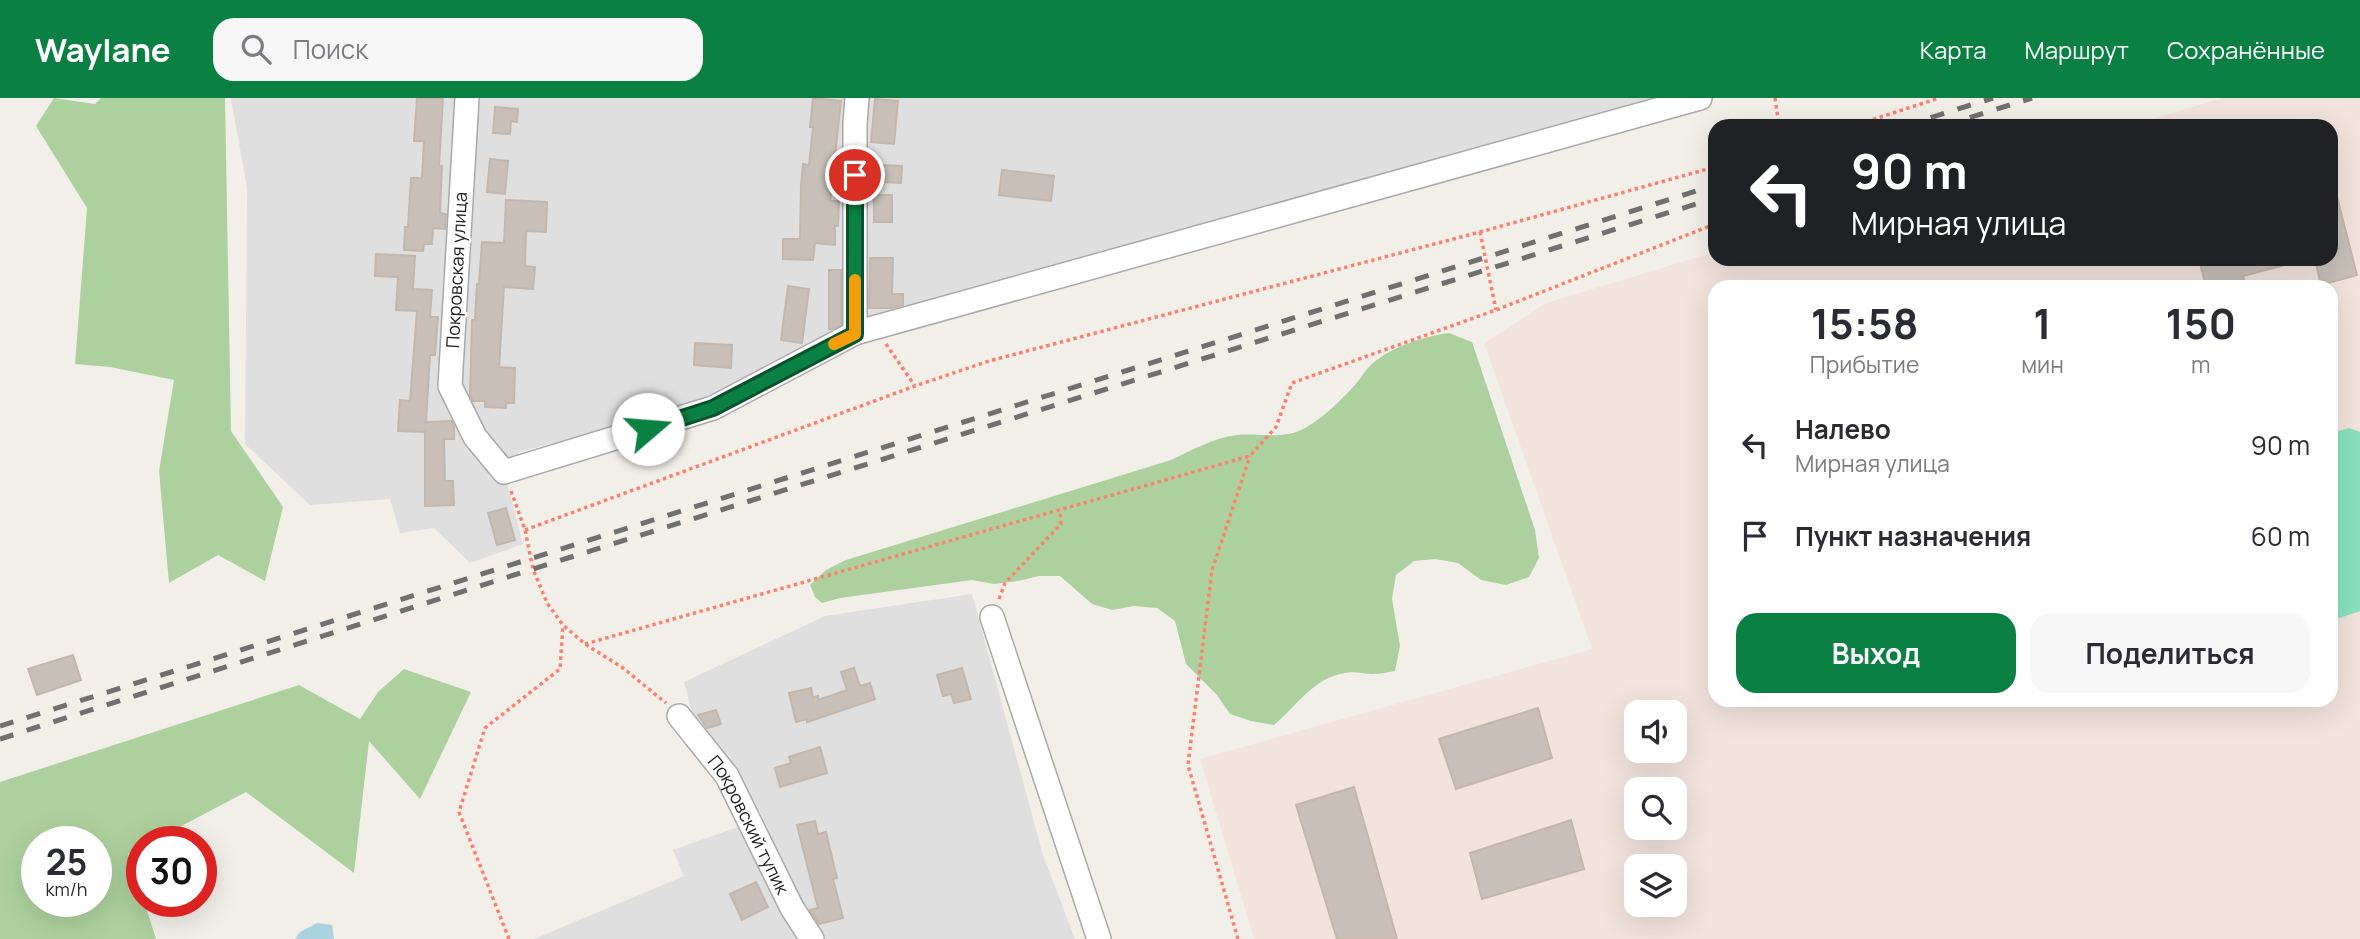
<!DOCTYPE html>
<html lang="ru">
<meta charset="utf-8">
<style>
:root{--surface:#fff;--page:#f7f7f7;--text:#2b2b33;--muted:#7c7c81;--accent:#0b8043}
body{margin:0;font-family:Manrope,sans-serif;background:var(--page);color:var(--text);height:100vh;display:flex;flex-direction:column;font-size:26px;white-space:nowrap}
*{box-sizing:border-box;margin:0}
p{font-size:23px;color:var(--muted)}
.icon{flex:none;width:38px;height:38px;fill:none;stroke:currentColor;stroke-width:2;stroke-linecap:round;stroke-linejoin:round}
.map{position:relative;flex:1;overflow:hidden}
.panel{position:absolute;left:1708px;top:182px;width:630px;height:427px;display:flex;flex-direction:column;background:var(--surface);border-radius:21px;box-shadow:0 7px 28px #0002}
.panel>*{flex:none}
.banner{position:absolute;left:1708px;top:21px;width:630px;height:147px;border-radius:21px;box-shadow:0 7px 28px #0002;background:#202124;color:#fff;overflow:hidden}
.fabs{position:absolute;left:1624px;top:602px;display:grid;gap:14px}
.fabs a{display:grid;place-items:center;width:63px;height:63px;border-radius:14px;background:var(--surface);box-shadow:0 7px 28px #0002;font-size:35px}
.speed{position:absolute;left:21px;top:728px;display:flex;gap:14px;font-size:35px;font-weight:700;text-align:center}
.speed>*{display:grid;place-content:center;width:91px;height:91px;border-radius:50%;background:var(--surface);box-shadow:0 7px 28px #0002;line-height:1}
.speed small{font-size:18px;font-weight:400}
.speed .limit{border:10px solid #d22;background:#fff;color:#111}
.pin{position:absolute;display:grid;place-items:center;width:60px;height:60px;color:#fff;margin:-30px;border:4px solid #fff;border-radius:50%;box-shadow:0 2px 7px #0007}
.me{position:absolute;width:77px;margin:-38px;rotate:72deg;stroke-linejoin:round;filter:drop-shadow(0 0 5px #0008)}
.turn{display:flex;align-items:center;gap:24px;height:147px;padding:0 28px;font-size:32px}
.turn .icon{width:91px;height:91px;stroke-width:2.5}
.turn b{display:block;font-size:49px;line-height:60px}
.eta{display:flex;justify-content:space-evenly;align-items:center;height:119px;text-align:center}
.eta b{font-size:42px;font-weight:700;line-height:49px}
.action{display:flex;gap:14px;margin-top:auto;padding:14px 28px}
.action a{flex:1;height:80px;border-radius:21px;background:var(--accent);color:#fff;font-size:28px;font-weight:700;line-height:80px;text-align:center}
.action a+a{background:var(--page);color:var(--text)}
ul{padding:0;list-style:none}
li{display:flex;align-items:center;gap:21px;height:91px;padding:0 28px}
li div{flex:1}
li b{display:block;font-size:26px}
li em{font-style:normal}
header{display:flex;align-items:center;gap:42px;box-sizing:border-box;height:98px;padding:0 35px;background:var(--accent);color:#fff}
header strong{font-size:33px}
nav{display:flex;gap:38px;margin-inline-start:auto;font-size:24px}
.search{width:490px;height:63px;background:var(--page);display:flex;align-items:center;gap:18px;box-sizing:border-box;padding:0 24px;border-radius:21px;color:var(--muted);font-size:26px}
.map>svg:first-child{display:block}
.residential{fill:#e0dfdf}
.military{fill:#f3e3dd;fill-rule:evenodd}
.forest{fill:#add19e;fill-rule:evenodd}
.pitch{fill:#88e0be}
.water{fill:#aad3df}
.building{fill:#c7bfb8;stroke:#c4b6ab;stroke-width:2}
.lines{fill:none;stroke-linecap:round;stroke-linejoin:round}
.minor-casing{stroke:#a9a9a9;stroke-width:26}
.path{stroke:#fa8072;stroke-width:3.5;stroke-dasharray:3.5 3.5;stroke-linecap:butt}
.minor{stroke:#fff;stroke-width:23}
.rail{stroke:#707070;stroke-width:5;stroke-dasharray:14 14;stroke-linecap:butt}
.route-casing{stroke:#07532c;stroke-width:18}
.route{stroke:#0b8043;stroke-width:12}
.slow{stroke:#f59e0b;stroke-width:12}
.labels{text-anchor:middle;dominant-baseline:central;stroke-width:5;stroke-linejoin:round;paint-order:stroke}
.street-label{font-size:18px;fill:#222;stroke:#fff}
</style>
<header>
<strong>Waylane</strong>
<div class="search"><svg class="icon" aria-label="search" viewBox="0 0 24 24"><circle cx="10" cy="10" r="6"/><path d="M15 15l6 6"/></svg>Поиск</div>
<nav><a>Карта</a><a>Маршрут</a><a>Сохранённые</a></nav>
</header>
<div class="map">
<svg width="2360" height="841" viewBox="0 0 2360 841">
<rect width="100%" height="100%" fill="#f2efe9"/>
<path class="residential" d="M231,0H1652L867,224L709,305L519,354L504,374L523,446L470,465L434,430L400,435L390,401L310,407L245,346L247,90Z
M972,496L1043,757L1075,841H534L684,778L673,752L763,720L735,670L712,645L693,618L684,584L825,518Z"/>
<path class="military" d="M2222,0H2360V841H1254L1200,661L1592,551L1484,245L1546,205L1715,154V161H2331V28H2130ZM1715,189H2331V602H1715ZM1636,614H1675V653H1636ZM1636,691H1675V730H1636ZM1636,768H1675V807H1636Z"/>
<path class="forest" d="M54,0L95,6L101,0H225L231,333L283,409L265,483L218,457L169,485L159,373L174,282L110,269L75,266L87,110L36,28Z
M1449,235L1472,244L1535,432L1539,460L1529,479L1506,487L1481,482L1458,465L1435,461L1414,463L1396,477L1392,501L1400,548L1395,573C1388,574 1380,576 1373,576C1363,576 1354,573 1345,575C1313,580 1297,608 1274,627L1251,623L1230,616L1217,597L1186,566L1175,523L1157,510L1134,508L1112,512L1092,506L1060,478H1039L1018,483L994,486L972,482L840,500L822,505L815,499L810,487L826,472L846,462L1171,362C1192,352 1213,340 1237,337C1260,335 1284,342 1305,330C1323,320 1340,303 1354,288C1359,283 1362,277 1367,271C1386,250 1422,239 1449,235Z
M404,571L471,594L420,701L369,643L354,775L246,694L151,744H142V749L128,756L142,797V803H144L156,841H0V684L299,587L360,621L378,594ZM37,744H96V803H37Z"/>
<path class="pitch" d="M2349,330L2360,334V513L2331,523V335Z"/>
<path class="water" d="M317,825L332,827L334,841H295L300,834Z"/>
<path class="building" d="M417,0H443L439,68H442L440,115L446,116L445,131L433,130L432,146H424L423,153L404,152L405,129H408L411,80H422L424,43H414Z
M813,0L841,3L830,103H839L838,128H835V147L815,145L813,162L783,161V141H800L801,88L803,66L809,67L813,29H810Z
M875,1L898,3L894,46L871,44Z
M495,9L518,11L517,24L511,23L510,36L493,35Z
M490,61L508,63L505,96L487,94Z
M881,67L902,68L901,85L881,84Z
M1002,72L1054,78L1051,103L999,97Z
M2331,95H2336L2357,177L2321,187L2315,161H2331Z
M874,97H892V124H874Z
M506,102L547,104L546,134L526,133L525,168L535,169L533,191L504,189L499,269L515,270L514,305H506V310L485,309V303H473L470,297L472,222H475L477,186H479L482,144L504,145Z
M376,156L415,158L413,191L432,192L430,219H438L435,257H430L426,324L452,323L454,328V341H444L445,383H453L454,407L425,408V334L398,333L400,302L410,303L417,213L396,212L398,179L375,178Z
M870,160H893L892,196H903V207L891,210H869Z
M2199,161H2288L2289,166L2243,178L2246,189H2206Z
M829,172H841V227L832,231H829Z
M788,188L809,191L802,245L781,242Z
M695,245L732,247L731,270L694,267Z
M506,410L515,442L497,447L488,415Z
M73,557L81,582L37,597L28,571Z
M854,570L860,588L870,585L875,601L807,624V621L796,624L789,595L811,590L813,600L818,598V602L847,592L841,574Z
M962,570L971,601L954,605L951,596L943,598L937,577Z
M1538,610L1552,660L1456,691L1439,641Z
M716,612L721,626L707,630L698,617Z
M820,649L827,675L780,689L775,670L791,665L789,659Z
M1354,689L1397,841H1337L1296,707Z
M1571,722L1584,771L1482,801L1470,755Z
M815,723L818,736L826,734L837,780L833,781L843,820L819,826L810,812L818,810L797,727Z
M756,784L768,809L742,822L730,796Z"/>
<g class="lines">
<defs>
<g id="minor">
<path d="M467,0L450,288L475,339L504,374L713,310L855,235L1700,0"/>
<path d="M855,235V25L857,0"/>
<path d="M992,519L1099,841"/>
<path id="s1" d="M679,618L727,678L792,810L812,841"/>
</g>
</defs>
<use href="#minor" class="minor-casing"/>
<path class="path" d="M1775,0L1779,28
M1853,28L1939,0
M1480,134L1496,212
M886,246L915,288
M511,393L525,432L533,471L547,505L563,527L585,546L623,570L666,605
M525,432L915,288L989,263L1480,134L1715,69
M999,501L1005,485L1061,426L1060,413
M585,546L1250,358L1276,329L1292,285L1496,212L1715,126
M509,841L459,714L485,630L560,571L563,527
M1238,841L1188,667L1212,472L1250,358"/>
<use href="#minor" class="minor"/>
<path class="rail" d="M1904,28L1993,0
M1943,28L2032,0
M0,628L1715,87
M0,641L533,471L1715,100"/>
</g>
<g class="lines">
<defs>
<path id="route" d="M648,331L713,310L855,236V77"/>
</defs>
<use href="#route" class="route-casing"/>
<use href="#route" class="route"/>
<path class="slow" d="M834,246L855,236V182"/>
</g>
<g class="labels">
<g class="street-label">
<text transform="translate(456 172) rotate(-87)">Покровская улица</text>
<text stroke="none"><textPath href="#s1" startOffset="130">Покровский тупик</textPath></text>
</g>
</g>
</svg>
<div class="fabs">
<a><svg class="icon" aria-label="sound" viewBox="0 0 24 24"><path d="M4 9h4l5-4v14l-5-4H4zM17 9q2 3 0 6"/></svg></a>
<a><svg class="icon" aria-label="search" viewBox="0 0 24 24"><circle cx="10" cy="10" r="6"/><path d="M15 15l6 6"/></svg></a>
<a><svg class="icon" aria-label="layers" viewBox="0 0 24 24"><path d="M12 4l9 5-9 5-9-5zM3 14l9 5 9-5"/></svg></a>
</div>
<div class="speed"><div>25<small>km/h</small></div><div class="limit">30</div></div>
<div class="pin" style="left:855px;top:77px;background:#d93025"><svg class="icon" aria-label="arrive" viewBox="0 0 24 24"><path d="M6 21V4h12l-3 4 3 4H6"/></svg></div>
<svg class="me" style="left:648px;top:331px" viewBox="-20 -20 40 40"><circle r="19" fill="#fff"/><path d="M0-13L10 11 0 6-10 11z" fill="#0b8043"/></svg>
<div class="banner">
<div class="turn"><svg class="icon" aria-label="left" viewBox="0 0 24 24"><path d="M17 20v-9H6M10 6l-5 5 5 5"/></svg><div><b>90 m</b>Мирная улица</div></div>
</div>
<section class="panel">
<div class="eta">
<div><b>15:58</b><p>Прибытие</p></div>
<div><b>1</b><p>мин</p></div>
<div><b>150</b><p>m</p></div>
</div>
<ul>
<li><svg class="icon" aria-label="left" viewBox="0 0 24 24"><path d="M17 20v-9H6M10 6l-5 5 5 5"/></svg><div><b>Налево</b><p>Мирная улица</p></div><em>90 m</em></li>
<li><svg class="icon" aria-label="arrive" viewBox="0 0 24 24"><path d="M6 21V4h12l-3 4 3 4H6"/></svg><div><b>Пункт назначения</b></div><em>60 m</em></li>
</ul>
<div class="action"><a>Выход</a><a>Поделиться</a></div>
</section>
</div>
